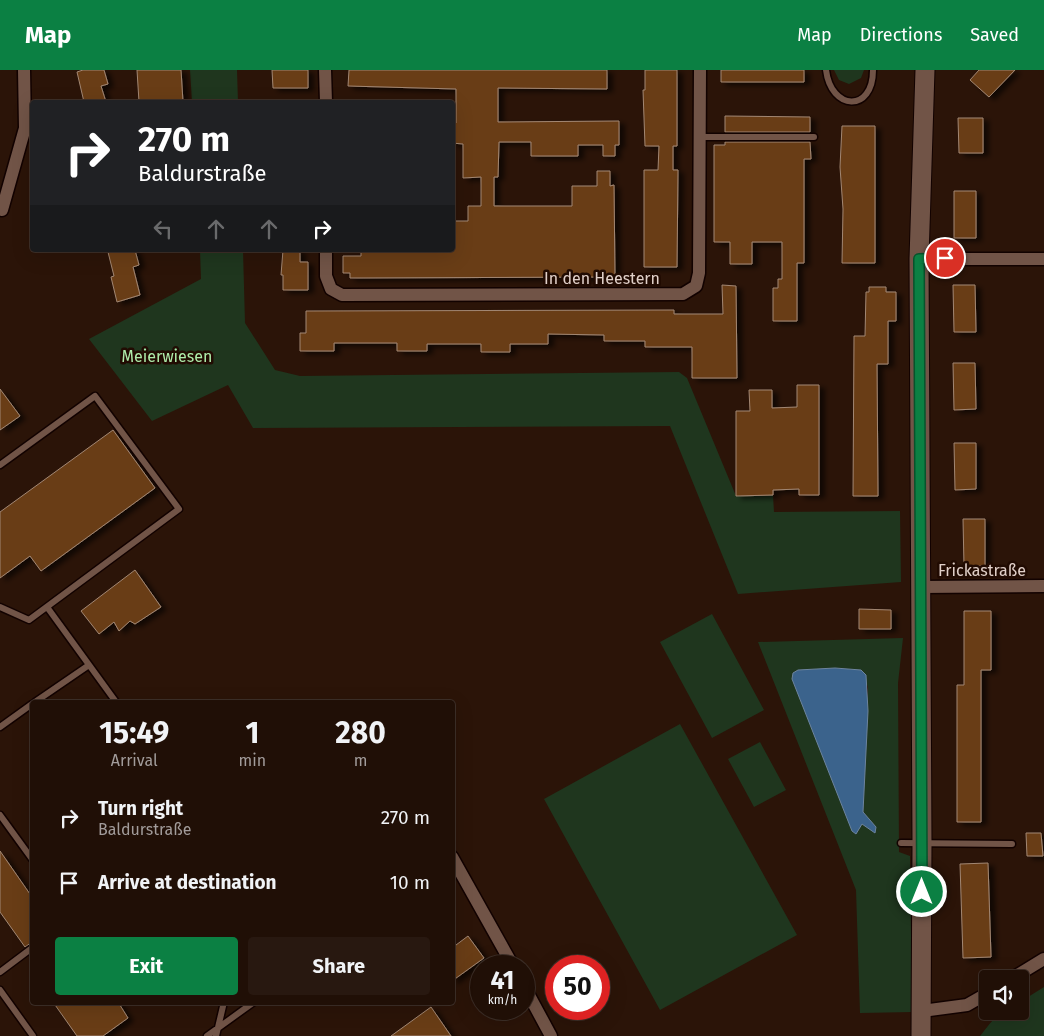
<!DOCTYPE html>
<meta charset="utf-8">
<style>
:root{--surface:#200f06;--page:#281810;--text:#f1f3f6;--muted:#a29c9b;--line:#3d2f28;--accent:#0b8043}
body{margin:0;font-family:"Fira Sans",sans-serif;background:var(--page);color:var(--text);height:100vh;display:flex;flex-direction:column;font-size:19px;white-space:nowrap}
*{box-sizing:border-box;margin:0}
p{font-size:16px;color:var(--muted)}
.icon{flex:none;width:28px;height:28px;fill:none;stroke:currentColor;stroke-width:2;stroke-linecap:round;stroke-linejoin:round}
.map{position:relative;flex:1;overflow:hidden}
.sheet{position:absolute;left:30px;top:630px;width:425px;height:305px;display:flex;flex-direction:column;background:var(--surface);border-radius:5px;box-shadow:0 5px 20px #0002,0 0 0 1px var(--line)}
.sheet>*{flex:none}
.hud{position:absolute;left:30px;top:30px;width:425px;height:152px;border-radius:5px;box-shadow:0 5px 20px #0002,0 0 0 1px var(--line);background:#202124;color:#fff;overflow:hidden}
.controls{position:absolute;left:979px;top:900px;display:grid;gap:10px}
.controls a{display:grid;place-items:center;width:50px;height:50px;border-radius:5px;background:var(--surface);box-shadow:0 5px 20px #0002,0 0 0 1px var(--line);font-size:25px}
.speed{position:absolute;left:470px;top:885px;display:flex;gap:10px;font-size:25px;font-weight:700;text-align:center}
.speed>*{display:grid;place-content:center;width:65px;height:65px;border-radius:50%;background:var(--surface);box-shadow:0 5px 20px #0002,0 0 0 1px var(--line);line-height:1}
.speed small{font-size:12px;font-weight:400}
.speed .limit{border:8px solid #d22;background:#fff;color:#111}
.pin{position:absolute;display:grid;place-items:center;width:42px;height:42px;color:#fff;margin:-21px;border:2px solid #fff;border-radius:50%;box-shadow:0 1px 5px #0007}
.me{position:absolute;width:55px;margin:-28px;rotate:0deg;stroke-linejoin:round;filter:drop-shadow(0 0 4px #0008)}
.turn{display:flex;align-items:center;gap:18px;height:105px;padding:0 25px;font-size:22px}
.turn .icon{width:65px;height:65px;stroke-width:2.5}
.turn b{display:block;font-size:35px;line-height:42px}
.lanes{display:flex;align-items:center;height:48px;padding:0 25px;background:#0003;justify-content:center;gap:25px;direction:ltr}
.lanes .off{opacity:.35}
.eta{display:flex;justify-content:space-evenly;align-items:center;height:85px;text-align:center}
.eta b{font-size:30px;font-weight:700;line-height:35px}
.primary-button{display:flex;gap:10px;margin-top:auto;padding:10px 25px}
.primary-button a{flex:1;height:58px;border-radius:5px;background:var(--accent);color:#fff;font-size:20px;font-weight:700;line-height:58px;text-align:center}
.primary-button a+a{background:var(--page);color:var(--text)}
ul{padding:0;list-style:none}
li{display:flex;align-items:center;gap:15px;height:65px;padding:0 25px}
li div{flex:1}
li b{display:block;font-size:19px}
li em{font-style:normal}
header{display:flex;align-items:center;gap:30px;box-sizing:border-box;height:70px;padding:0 25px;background:var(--accent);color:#fff}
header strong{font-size:24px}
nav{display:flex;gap:28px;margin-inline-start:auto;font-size:18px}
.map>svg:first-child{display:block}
.green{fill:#1f361e;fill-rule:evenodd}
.water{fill:#3b638c;stroke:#6d849e}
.building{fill:#693d17;stroke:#a28773;filter:url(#shadow)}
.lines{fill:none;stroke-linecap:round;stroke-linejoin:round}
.service-casing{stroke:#120200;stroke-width:9}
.minor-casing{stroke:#120200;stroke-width:15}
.secondary-casing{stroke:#120200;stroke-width:21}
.service{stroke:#715447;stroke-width:6}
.minor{stroke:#715447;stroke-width:12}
.secondary{stroke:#715447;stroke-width:19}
.route-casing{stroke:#07532c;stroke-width:12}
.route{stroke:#0b8043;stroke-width:9}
.labels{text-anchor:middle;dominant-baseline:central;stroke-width:5;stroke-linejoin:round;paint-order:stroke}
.street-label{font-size:16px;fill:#e1d0c9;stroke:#210b02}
.park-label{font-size:16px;fill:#aeecaa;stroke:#210b02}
</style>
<header>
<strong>Map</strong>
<nav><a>Map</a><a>Directions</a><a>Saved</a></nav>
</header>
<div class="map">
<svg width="1044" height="966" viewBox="0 0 1044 966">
<defs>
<filter id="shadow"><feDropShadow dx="5.5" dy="3" stdDeviation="2.5" flood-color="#0009"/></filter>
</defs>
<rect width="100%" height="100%" fill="#2b1408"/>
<path class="green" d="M190,0H237L238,32H192Z
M834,0H864L861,8L849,14L839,10Z
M200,180H243L245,253L275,300L300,306L679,302L687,308L736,426L773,425L774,442L900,441L901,512L738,524L670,356L253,358L228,315L152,351L89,269L201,209Z
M712,544L764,640L712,668L660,572Z
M903,568L898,613L899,782L910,786L912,942L860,943L856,820L758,572ZM835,598L861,600L868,617L863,742L876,757L875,762L862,754L798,600Z
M680,654L797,865L660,940L544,729Z
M760,672L786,720L754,737L728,689Z
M1044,917V966H980C994,949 996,941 1020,941V932Z"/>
<path class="water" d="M835,598L861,600L866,605L868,641L863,742L876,757L875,763L862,754L856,764L852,761L792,609L793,603L798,600Z"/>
<path class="building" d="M83,0H104L108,14L101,16L106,32H84L77,2Z
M137,0H181L183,32H139Z
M272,0H308V18H273Z
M349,0H607V19L498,18V52L619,51V75H615V86H603V75H578V86H531V72H499L498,107H494V136H572V116H597V101H610V116L614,115L615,207L350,208V203H343V186H361V180H452V151H468V136H481V107L463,108V74L452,73V53H456V19L348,16Z
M645,0H677V76H673V100H678L677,197H644V100H658L659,76H645L643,20H645Z
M721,0H804V12H721Z
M979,0H1015L989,27L970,10Z
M725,46L810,47V62H725Z
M958,48H983V83H959Z
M842,56H875V193H842L843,139L840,97Z
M725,72H810L811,89H804V193H797V251H773V218H778V209H782V172H752V194H730V172H714V75H725Z
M954,121H976V168H954Z
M115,180H135L139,195L133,197L140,225L117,232L111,207L114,206L108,182Z
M283,180H300V192H308V220H283V205H281Z
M722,215L736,216L737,308H692V277H645V271H604V265L548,264V274H510V282H481V274H427V281H397V273H334V281H300V263H306V241L674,240V244H723Z
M953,215H975L976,262H954Z
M869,217H886V222H896V251H888V294H877L878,426H853L854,266H865L866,222H869Z
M953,293H975L976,339L954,340Z
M797,315H819V425H799V419L773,420V425L736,426V341H750L749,320H772V338L797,337Z
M0,319L20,346L0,360Z
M113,360L155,418L41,501L30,486L0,508V442Z
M954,373H976V419L955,420Z
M963,449H985V496H964Z
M135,500L161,537L135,554L130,551L119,561L114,552L99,564L81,541Z
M859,539L891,540V559H859Z
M964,541H991V600H981V752H957V615H964Z
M1026,763H1041L1043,786H1027Z
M0,781L32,827V872L25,877L0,842Z
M988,793L991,887L963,888L960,794Z
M468,866L484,888L452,911V878Z
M53,932H118L128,948L103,966H77Z
M431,937L451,966H391Z"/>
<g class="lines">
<defs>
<path id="service" d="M826,0C831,41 873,43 873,0
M700,67H814
M0,395L95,326L179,439L29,550L0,537
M47,537L116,632
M35,632L89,595
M0,657L32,634
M0,745L32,789
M901,773L1012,774
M0,902L32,878
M0,920L33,966
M207,966L254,932
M216,966L224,932"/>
<path id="minor" d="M325,0L326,32
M2,140L25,58L24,0
M326,180V206L331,219L342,225L683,224L696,216L699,203L700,0
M919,189H1044
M920,517L1044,516
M452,787L513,896
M1011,909L1044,889
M524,916L551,966
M922,941L967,935L988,923"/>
<path id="secondary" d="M921,966L922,773L919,189L925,0"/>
</defs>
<use href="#service" class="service-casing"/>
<use href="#minor" class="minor-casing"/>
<use href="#secondary" class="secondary-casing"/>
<use href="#service" class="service"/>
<use href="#minor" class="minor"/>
<use href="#secondary" class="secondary"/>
</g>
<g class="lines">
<defs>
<path id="route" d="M922,822L919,189L945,188"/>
</defs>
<use href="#route" class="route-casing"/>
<use href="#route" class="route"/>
</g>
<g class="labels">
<g class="street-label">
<text x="602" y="208">In den Heestern</text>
<text x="982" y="500">Frickastraße</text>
</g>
<g class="park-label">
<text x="167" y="286">Meierwiesen</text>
</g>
</g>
</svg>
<div class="controls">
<a><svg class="icon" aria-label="sound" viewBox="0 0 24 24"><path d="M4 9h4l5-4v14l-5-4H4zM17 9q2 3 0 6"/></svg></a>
</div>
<div class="speed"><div>41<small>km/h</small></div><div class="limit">50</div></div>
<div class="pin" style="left:945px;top:188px;background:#d93025"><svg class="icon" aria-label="arrive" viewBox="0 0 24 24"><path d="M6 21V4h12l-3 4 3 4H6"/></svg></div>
<svg class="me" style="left:922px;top:822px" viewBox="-20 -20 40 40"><circle r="17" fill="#0b8043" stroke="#fff" stroke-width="3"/><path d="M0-11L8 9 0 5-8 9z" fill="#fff"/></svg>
<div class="hud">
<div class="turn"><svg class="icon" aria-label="right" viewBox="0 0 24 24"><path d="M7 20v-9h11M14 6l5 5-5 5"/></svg><div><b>270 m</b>Baldurstraße</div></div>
<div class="lanes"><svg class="icon off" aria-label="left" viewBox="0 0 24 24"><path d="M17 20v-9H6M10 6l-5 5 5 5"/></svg><svg class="icon off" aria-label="ahead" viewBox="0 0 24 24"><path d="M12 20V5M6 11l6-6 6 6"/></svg><svg class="icon off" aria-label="ahead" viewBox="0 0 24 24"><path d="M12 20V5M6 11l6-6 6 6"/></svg><svg class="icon" aria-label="right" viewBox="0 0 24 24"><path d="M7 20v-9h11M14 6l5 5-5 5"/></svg></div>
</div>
<section class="sheet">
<div class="eta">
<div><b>15:49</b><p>Arrival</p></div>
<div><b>1</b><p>min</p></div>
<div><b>280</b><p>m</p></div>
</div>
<ul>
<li><svg class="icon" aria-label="right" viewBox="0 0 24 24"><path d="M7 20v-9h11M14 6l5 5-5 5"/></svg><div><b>Turn right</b><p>Baldurstraße</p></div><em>270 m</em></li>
<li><svg class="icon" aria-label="arrive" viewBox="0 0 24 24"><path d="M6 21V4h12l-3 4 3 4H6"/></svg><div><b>Arrive at destination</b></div><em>10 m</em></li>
</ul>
<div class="primary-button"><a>Exit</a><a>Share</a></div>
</section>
</div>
